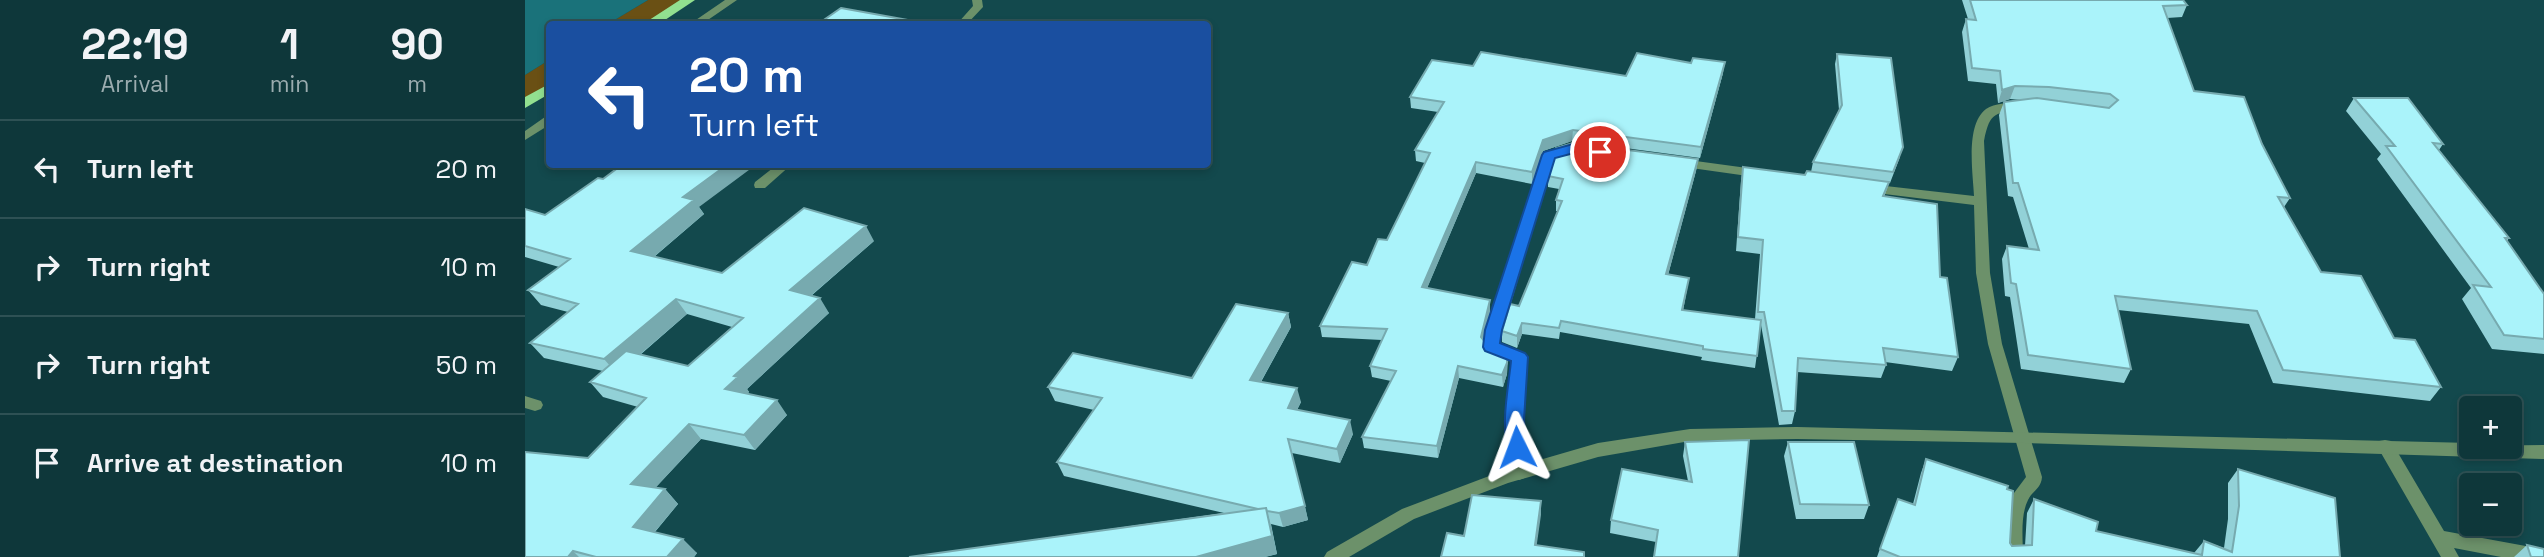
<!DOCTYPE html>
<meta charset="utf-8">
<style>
:root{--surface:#0e373a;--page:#1c4245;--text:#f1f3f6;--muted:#9bacaf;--line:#2e5154}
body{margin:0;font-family:"Space Grotesk",sans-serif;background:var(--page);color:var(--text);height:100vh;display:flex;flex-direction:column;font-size:26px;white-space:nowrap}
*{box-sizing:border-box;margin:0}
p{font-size:23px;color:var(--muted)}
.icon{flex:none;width:38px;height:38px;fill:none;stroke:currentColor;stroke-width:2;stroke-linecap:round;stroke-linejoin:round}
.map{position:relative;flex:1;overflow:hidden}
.panel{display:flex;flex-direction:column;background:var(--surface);width:525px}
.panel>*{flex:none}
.guide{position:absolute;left:21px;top:21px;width:665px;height:147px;border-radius:7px;box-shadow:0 4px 10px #0003,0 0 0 2px var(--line);background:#1a4fa0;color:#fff;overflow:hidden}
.fabs{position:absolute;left:1934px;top:396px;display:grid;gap:14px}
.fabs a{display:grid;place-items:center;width:63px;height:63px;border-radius:7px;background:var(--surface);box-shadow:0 4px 10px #0003,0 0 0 2px var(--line);font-size:35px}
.pin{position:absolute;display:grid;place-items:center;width:60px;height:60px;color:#fff;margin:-30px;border:4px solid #fff;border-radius:50%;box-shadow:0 2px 7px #0007}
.me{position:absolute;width:77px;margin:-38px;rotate:357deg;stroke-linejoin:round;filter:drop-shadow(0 0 5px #0008)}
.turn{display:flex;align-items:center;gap:24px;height:147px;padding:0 28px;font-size:32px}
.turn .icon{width:91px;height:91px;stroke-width:2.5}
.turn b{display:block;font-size:49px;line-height:60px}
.eta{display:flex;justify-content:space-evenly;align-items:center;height:119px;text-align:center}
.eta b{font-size:42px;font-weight:600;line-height:49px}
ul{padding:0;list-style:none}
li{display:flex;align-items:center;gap:21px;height:98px;padding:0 28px;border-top:2px solid var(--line)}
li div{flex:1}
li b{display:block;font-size:26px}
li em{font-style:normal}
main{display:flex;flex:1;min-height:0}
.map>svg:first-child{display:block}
.green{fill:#6a5014}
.water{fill:#1a727a}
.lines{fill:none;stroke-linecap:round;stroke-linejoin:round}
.service{fill:#6c916a;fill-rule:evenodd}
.minor{fill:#6c916a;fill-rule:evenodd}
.tertiary{fill:#6c916a;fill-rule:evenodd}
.primary{fill:#92e090;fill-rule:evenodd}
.wall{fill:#92d1d7;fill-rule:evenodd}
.shaded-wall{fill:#77aaaf}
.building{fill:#aaf3fa;stroke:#77aaaf;stroke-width:2}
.route{fill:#1a73e8;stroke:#114b97;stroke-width:2}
</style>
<main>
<section class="panel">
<div class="eta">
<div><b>22:19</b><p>Arrival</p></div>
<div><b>1</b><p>min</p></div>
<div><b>90</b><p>m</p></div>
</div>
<ul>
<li><svg class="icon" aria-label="left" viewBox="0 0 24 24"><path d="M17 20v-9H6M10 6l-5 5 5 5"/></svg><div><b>Turn left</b></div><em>20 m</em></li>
<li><svg class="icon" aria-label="right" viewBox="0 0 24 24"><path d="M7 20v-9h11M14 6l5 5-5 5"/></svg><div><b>Turn right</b></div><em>10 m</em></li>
<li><svg class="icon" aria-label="right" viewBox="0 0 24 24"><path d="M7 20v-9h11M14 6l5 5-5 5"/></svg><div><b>Turn right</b></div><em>50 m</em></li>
<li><svg class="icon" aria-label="arrive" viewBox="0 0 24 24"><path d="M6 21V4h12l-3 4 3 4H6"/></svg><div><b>Arrive at destination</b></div><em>10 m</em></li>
</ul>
</section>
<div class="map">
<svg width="2019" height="557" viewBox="0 0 2019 557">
<rect width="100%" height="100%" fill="#13494d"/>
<path class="green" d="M123,0H167L128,24H83Z
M24,60V91L0,106V75Z"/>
<path class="water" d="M0,0H123L83,24H24V60L0,75Z"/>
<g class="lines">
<path class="service" d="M447,0H457L458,7L442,24H432L448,6Z
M253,164H267L240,188H230L229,185L230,182Z"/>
<path class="minor" d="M200,0H212L177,24H165Z
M1494,102L1498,104V108C1471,114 1465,110 1459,141L1465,273L1477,344L1517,477C1516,489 1508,490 1503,500C1495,516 1498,539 1498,557H1480L1483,506L1489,493L1501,477L1463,344L1451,273L1449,205L1343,192L1337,188L1343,184L1449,196C1448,173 1440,125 1461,109C1470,103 1483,103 1494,102Z
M20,117H24V125L0,140V131Z
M1046,145L1052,149L1050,152L1029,157L974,344L999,353L1002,357L998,420L1002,473L1000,478L994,480L988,478L986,473L982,420L986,360L961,351L959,347L962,330L1018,155L1020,152Z
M1156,159L1237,170L1243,174L1237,178L1152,166L1150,163Z
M0,396L16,401L18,405L16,409L10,411L0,408Z
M1860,440L1866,441L1919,531L2017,549L2019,550V557H1976L1929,548L1934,557H1916L1852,446L1854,441Z"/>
<path class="tertiary" d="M1272,427L1946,443V446L2019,445V459L1499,443L1272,439L1165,441L1073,457L983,483L889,519L824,557H799L802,552L877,509L980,470L1073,443L1165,429Z"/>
<path class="primary" d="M155,0H170L134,24H118Z
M24,84V94L0,108V97Z"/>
</g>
<path class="wall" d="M1437,0H1658L1662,5L1657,17L1642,18L1669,91L1737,144L1765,198L1759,207L1796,272L1869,338L1916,387L1905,401L1748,383L1724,324L1593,310L1606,369L1599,383L1496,369L1485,297L1480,296L1477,259L1482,246L1504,249L1488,197L1483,196L1474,115L1479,102L1497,100L1485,99L1473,103L1471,84L1443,81L1437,32L1441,19H1443Z
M1312,54L1375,157L1365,183H1364L1359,197L1415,277L1433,357L1427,371L1360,362L1361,365L1356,378L1272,372L1270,411L1267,424L1254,425L1236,325L1230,368L1176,360L1177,357L1035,332L1034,339L997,334L992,348L977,342V331L994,306L1033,211H1031V200L1034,189L1023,187V176L1173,159L1171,171L1143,275L1164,278L1158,311L1230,319L1235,254L1211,251L1216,181L1218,167L1280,175L1286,172L1288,162L1314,110L1310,64Z
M948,66L1101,76L1198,73L1175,158L1047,141L1018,151L1007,184L951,173L902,288L965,312L959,340L960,342L983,350L982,374L978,387L934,378L913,458L839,448L837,437L866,381L847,377L845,366L857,340L797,337L795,326L842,265L862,240L900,163L891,161L890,150L913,112L886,108L885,97Z
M1829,98L1918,144L1914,150L1984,238L1982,241L2019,294V354L1967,349L1937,299L1946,288L1852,159L1856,154L1821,111Z
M78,179L174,207L179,214L129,257L197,273L349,241L286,296L304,313L222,389L224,392L222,394L262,415L230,450L176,439L130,488L140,489L153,504L130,532L172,553L169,557H0L63,458L113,407L78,397L65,382L78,371L19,358L5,343L43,312L16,305L3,290L34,267L0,257V209L20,215ZM162,314L207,327L163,366L115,355Z
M763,313L766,327L736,382L776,402L772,410L828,434L815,463L767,453L783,520L758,527L746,524L752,554L740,557H384L699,513L539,476L532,462L569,410L530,401L523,387L667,378Z
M1224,440L1131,542L1085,533L1086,520L1163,481L1158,456L1160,442Z
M1263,442L1344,505L1339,519H1271L1259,456Z
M1401,459L1482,489L1485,543L1487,546H1500L1502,513L1509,499L1571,531L1669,553L1679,541L1699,548L1703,519V483L1713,469L1815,557H1352L1368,512L1388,504L1396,473Z
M2002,545L2019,557H1989Z"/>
<path class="shaded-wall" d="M1200,62L1198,73L1175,158L1176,147Z
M1490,86L1485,99L1473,103L1477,90Z
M1048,130L1047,141L1018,151L1007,184V172L1018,140Z
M1173,159L1171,171L1140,286L1141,274Z
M951,162V173L898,298L897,287Z
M203,164H232L174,207L179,214L118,266L106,251L158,197Z
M341,226L349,241L275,305L265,290Z
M295,298L304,313L222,389L224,392L212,404L200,389L209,376Z
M151,299L162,314L92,374L79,359Z
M965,300V312L957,348L956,337Z
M763,313L766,327L729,394L725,380Z
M997,323V334L992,348V336Z
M983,350L982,374L978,387L977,375Z
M933,366L934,378L913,458L912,446Z
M772,388L776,402L766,422L763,408Z
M252,400L262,415L230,450L219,435Z
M825,420L828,434L815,463L812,449Z
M164,424L176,439L120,499L106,484Z
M140,489L153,504L122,541L108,527Z
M1016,501V515L1010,557V545Z
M780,506L783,520L758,527L754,513Z
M741,508L746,526L752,554L740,557H671Z
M158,539L172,553L169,557H142Z
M48,551L54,557H43Z"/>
<path class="building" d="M1445,0H1658L1662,5L1638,6L1669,91L1719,97L1737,144L1765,198L1753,197L1796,272L1836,276L1869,338L1890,340L1916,387L1758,370L1732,311L1590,296L1606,369L1503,355L1491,284L1486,283L1482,246L1514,250L1493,183H1488L1479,102L1512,98L1584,108L1593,100L1585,94L1524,87L1490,86L1477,90L1475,71L1447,68L1441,19L1451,20Z
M316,8L405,24H293Z
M956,52L1101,76L1112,53L1166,63L1168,58L1200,62L1176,147L1048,130L1018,140L1007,172L951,162L897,287L965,300L956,337L960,342L983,350L982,363L977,375L933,366L912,446L837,437L871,371L845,366L862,329L795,326L827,262L842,265L853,239L862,240L905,153L890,150L919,102L885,97L907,60L948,66Z
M1312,54L1366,58L1378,147L1368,172L1288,162L1317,105Z
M1829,98H1883L1918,144L1908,143L1984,238H1980L2019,294V339L1979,335L1948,285L1966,287L1861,146H1870Z
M1048,143L1173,159L1141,274L1164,278L1157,310L1236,320L1232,356L1178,349V346L1036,321L1034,328L997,323L992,336L977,331L985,304L994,306L1037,201L1031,200L1038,179L1023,176L1031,148Z
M98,164H203L158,197L169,200L106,251L197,273L279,208L341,226L265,290L295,298L209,376L213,377L200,389L252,400L219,435L164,424L106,484L140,489L108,527L158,539L142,557H71L48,551L43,557H0V452L63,458L121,398L65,382L101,351L163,366L218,318L151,299L79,359L5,343L53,304L3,290L45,259L0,246V209L20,215L73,178L78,179Z
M1218,167L1280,175L1282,171L1364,182L1358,196L1412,204L1415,277L1422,278L1433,357L1358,348L1361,365L1273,358L1270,411H1257L1239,312H1233L1238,240L1213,237Z
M711,304L763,313L725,380L772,388L763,408L825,420L812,449L763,439L780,506L754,513L742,511L741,508L733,509L532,462L577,398L523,387L548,353L667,378Z
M1224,440L1213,557H1129L1133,530L1086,520L1097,469L1167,482L1160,442Z
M1263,442H1329L1344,505L1275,504Z
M1401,459L1483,486L1482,489L1488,491L1485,543L1487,546L1507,545L1509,499L1573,522L1571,531L1677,555L1679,541L1707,552L1714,506L1713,469L1810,498L1815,557H1375L1355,549L1373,499L1390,505Z
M947,495L1016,501L1010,545L1059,552V557H916L922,533L939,536Z
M741,508L747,536L671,557H384Z
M2002,545L2019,549V557H2006Z"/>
<path class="route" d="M1048,144L1075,148L1082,152L1075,156L1049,153L1030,158L977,330L975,343L1000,353L1003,357L999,420L1001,447L998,452L992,454L985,452C974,431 984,384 986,361L960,351L958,347L960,330L1017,155L1019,152Z"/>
</svg>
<div class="fabs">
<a>+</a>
<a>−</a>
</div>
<div class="pin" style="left:1075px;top:152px;background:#d93025"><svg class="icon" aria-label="arrive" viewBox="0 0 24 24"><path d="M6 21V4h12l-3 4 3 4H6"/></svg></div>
<svg class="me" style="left:992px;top:447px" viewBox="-20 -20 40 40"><path d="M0-17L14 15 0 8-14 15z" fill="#1a73e8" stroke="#fff" stroke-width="4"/></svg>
<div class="guide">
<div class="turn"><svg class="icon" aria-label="left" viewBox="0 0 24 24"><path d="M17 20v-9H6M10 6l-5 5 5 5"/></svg><div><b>20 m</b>Turn left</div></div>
</div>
</div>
</main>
